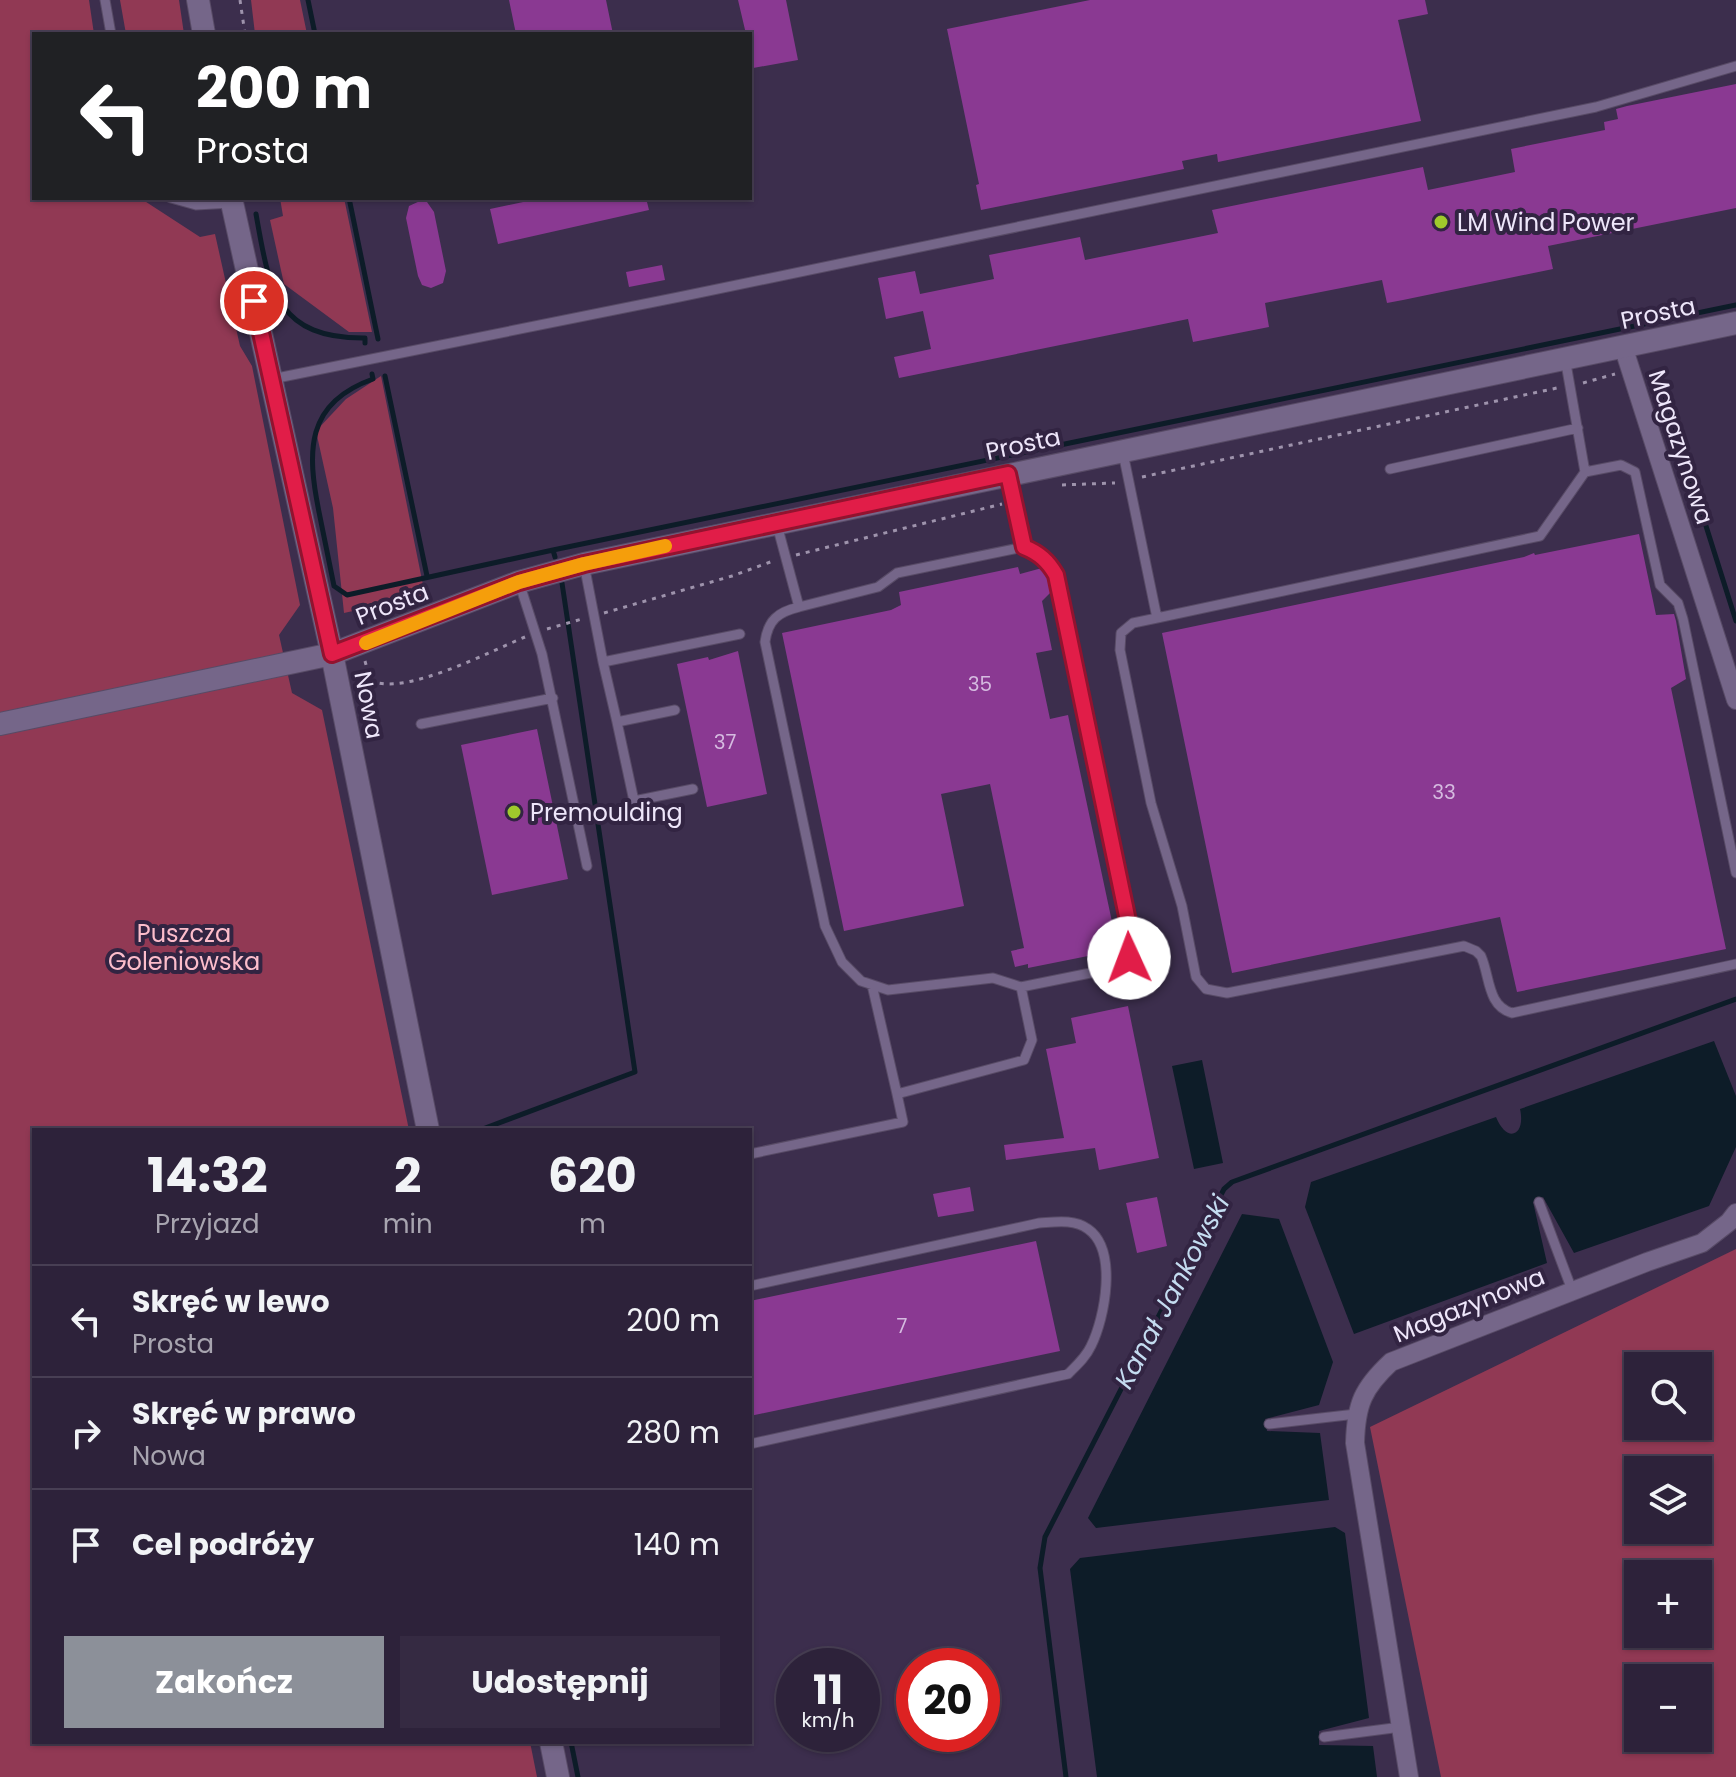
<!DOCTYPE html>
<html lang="pl">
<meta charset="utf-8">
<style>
:root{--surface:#2d223a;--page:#352a42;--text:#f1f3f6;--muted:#a7a4af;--line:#483f54;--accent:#8c9099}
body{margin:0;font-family:Poppins,sans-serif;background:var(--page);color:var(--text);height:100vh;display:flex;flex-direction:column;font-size:30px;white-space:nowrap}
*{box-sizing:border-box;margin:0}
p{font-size:26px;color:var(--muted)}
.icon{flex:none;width:44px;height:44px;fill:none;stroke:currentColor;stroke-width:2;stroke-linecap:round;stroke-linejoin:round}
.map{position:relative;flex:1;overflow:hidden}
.panel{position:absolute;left:32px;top:1128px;width:720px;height:616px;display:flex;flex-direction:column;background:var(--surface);border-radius:0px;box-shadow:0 2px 6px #0004,0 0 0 2px var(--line)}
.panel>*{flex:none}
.top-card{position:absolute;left:32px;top:32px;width:720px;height:168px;border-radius:0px;box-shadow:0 2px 6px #0004,0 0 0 2px var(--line);background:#202124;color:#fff;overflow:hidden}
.tools{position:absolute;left:1624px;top:1352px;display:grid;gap:16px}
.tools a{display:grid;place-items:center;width:88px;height:88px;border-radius:0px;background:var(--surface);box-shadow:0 2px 6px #0004,0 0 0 2px var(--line);font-size:40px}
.speed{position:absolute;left:776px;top:1648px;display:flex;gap:16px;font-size:40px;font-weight:700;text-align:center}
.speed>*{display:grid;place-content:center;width:104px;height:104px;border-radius:50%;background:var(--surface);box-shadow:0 2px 6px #0004,0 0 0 2px var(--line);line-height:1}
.speed small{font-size:20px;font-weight:400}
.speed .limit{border:12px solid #d22;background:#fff;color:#111}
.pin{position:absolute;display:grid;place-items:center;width:68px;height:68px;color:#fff;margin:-34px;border:4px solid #fff;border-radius:50%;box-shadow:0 2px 8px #0007}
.me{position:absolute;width:88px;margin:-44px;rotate:358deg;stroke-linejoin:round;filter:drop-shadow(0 0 6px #0008)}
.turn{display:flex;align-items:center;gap:28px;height:168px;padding:0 32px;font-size:36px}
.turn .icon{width:104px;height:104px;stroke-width:2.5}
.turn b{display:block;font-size:56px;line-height:68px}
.eta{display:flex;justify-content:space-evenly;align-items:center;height:136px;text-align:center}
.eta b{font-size:48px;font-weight:700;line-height:56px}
.button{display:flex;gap:16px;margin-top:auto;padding:16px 32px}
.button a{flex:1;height:92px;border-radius:0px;background:var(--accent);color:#fff;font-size:32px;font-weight:700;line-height:92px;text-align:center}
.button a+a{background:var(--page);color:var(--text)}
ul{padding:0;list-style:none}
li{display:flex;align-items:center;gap:24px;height:112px;padding:0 32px;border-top:2px solid var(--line)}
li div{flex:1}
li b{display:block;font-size:30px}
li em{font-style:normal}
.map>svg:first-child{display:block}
.green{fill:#913954;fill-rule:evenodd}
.water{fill:#0d1c28}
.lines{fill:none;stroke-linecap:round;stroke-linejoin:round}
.stream{stroke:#0d1c28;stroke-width:5}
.building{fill:#8a3992}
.service-casing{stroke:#584b66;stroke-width:11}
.minor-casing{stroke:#584b66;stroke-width:20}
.tertiary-casing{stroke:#584b66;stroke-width:24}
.path{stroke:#9e93ac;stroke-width:3;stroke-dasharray:4 6;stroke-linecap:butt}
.service{stroke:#756689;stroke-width:9}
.minor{stroke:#756689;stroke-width:18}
.tertiary{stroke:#756689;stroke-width:22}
.route-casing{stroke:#92132f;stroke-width:20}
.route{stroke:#e11d48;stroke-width:14}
.slow{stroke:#f59e0b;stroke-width:14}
.poi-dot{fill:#9fca2c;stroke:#322442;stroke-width:3}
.labels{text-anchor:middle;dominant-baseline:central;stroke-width:8;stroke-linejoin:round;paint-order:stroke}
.number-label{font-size:20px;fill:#d5bbe0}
.poi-label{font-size:24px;fill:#eee6fa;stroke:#322442;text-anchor:start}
.street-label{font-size:24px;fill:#eee6fa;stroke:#322442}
.park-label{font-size:24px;fill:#fcbdcb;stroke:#322442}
.water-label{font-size:26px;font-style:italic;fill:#c4dcf0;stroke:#322442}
</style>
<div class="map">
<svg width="1736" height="1777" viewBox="0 0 1736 1777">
<rect width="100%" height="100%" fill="#3c2e4d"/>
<path class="green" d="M0,0H89L94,34H34V198H140L200,237L215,234L240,346L252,366L300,605L279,635L292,693L322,710L409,1130H34V1742H530L537,1777H0Z
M120,0H179L184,34H126Z
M251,0H300L307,34H255Z
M280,198H344L372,332H349L284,284L270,220L283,216Z
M381,376L425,595L344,613L333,508L316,431L346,399Z
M1736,1249V1777H1441L1370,1427ZM1698,1366V1426H1638V1366ZM1698,1470V1530H1638V1470ZM1698,1574V1634H1638V1574ZM1638,1678H1698V1738H1638Z"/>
<path class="water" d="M1714,1041L1736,1096V1147L1709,1206L1574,1253L1543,1197L1533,1202L1547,1263L1354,1334L1305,1207L1311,1182L1496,1117C1507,1144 1526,1136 1520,1109Z
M1202,1060L1223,1163L1194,1169L1172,1066Z
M1242,1214L1279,1219L1333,1362L1319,1405L1265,1419L1267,1431L1320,1433L1329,1500L1096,1528L1088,1518Z
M1335,1527L1345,1533L1369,1718L1319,1731V1745L1373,1746L1377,1777H1097L1070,1569L1080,1558Z"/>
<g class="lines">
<path class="stream" d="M308,0L315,34
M349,198L378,339
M256,214C269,287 275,339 365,338V343
M372,374L373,379C305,403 307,452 319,512C324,537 329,561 334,586L347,595L553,550L555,557
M1658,374L1736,621
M385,376L427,576
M553,550L1736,305
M480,1130L635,1072L562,583
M571,1742L578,1777
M1066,1777L1040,1568L1045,1537L1224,1189L1232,1182L1736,999"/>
</g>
<path class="building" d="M509,0H606L613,34H516Z
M738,0H786L798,60L753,68L750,34H746Z
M1090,0H1425L1428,14L1398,20L1421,121L1218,162L1217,154L1182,161L1184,169L981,210L976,185L979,184L947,29Z
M1736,84V208L1548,246L1553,269L1403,300L1387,303L1382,280L1265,303L1269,327L1193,342L1188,319L899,378L894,357L931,349L923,311L886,319L878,278L915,271L920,294L994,279L989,255L1080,237L1085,260L1218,233L1212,210L1423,167L1428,190L1515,172L1511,149L1605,130L1604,122L1618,119L1616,109L1627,106Z
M542,198H646L649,210L498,244L490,209Z
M420,201L427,202L434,212L446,271L443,283L431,288L422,285L418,276L406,218L409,206Z
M662,265L665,280L629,287L626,272Z
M1639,534L1656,615L1674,614L1676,621L1686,679L1671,688L1726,949L1517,992L1500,917L1232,973L1162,633L1524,557L1534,553L1535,555Z
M1018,567L1020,574L1042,568L1049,578L1052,591L1042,601L1052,650L1036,653L1050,719L1068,715L1118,950L1028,968V964L1015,967L1011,951L1024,948L990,784L941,794L964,906L844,931L782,633L891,610L901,605L899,592Z
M738,651L767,794L707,807L677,664L708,657L709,660Z
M537,729L568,879L492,895L461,745Z
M1128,1006L1159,1158L1099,1170L1095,1148L1006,1160L1004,1145L1064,1138L1046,1049L1076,1043L1071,1018Z
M970,1187L974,1211L938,1217L933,1194Z
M1157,1197L1167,1246L1137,1253L1126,1203Z
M1036,1241L1060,1351L750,1416V1301Z"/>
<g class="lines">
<defs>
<path id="service" d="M105,0L111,34
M171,198L196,205L232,203
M1565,358L1585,472
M272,379L679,297L1596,107L1736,66
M1123,453L1157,618L1540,536L1585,472L1621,465L1635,472L1660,585L1678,603L1683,619L1736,873
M1390,469L1578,428
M777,525L799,607L878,587L897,573L1024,547L1009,475
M584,564L603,662L740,634
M519,582L542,654L587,866
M799,607C778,612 768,620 765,642L825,926L842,962L861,981L888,990L993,978L1021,987L1120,967L1129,958L1133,945L1056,575C1048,561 1039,553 1024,547
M1157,618L1133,623L1121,633L1120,650L1151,803L1182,906L1196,977L1206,989L1227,993L1464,946L1476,951L1481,956C1490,976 1487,1006 1512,1013L1736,964
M603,662L617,722L675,710
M617,722L634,801L693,789
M421,724L553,698
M872,985L897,1094
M750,1154L903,1122L897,1094L1024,1060L1032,1040L1021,987
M1539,1202L1572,1290
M750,1286L1039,1223C1056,1222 1074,1219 1088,1229C1118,1250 1105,1318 1091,1346C1086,1357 1077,1365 1068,1374L750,1444
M1269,1424L1356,1414
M1324,1737L1401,1727"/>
<path id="minor" d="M1623,346L1736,700
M1409,1777L1355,1443C1356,1404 1363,1388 1391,1362L1647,1262L1702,1243L1729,1222L1736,1213"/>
<path id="tertiary" d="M198,0L204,34
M231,198L332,654L428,1130
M0,724L332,654L519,582L584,564L1736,323
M551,1742L558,1777"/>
</defs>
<use href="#service" class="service-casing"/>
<use href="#minor" class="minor-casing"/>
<use href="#tertiary" class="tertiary-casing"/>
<path class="path" d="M240,0L245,34
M1583,383L1615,374
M1142,477L1557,388
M1062,485L1115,483
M796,555L1002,504
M604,613L732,576L773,561
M547,629L582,619
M365,661L370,680C401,698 491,651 525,637"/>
<use href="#service" class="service"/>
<use href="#minor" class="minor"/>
<use href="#tertiary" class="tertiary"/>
</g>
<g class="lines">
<defs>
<path id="route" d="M254,301L332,654L519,582L584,564L1008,474L1024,547C1039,553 1048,561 1056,575L1133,945L1129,958"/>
</defs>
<use href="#route" class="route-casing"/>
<use href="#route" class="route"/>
<path class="slow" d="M366,643L519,582L584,564L665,546"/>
</g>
<g class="poi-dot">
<circle cx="1441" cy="222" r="8"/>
<circle cx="514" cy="812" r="8"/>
</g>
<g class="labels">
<g class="number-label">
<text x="980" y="684">35</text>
<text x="725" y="742">37</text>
<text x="1444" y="792">33</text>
<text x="902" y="1326">7</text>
</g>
<g class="poi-label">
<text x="1457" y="222">LM Wind Power</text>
<text x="530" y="812">Premoulding</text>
</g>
<g class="street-label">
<text transform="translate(1658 313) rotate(-12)">Prosta</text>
<text transform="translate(1023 444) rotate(-12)">Prosta</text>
<text transform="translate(1681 447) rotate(72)">Magazynowa</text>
<text transform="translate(392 604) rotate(-21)">Prosta</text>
<text transform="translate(369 705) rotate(79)">Nowa</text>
<text transform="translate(1469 1305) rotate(-22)">Magazynowa</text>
</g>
<g class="park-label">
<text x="184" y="933">Puszcza<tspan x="184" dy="28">Goleniowska</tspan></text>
</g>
<g class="water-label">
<text transform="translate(1172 1292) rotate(-62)">Kanał Jankowski</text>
</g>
</g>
</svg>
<div class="tools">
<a><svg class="icon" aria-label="search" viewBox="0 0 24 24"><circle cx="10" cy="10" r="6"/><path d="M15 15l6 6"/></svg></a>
<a><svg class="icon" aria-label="layers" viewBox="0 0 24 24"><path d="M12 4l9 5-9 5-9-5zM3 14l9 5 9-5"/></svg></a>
<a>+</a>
<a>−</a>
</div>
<div class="speed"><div>11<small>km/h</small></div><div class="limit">20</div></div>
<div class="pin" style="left:254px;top:301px;background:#d93025"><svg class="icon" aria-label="arrive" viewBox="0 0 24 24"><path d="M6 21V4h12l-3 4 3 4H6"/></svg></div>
<svg class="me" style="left:1129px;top:958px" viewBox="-20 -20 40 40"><circle r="19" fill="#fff"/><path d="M0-13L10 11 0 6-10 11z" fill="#e11d48"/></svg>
<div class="top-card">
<div class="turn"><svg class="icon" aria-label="left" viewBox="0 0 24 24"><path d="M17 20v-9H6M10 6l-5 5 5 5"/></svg><div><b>200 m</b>Prosta</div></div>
</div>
<section class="panel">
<div class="eta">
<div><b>14:32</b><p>Przyjazd</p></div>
<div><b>2</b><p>min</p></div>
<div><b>620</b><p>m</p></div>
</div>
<ul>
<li><svg class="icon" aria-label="left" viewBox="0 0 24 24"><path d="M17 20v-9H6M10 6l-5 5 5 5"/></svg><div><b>Skręć w lewo</b><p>Prosta</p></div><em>200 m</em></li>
<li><svg class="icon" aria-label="right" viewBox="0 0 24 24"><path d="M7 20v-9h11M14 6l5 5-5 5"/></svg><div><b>Skręć w prawo</b><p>Nowa</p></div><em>280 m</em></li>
<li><svg class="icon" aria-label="arrive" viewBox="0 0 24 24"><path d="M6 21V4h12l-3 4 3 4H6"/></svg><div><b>Cel podróży</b></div><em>140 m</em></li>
</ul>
<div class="button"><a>Zakończ</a><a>Udostępnij</a></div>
</section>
</div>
